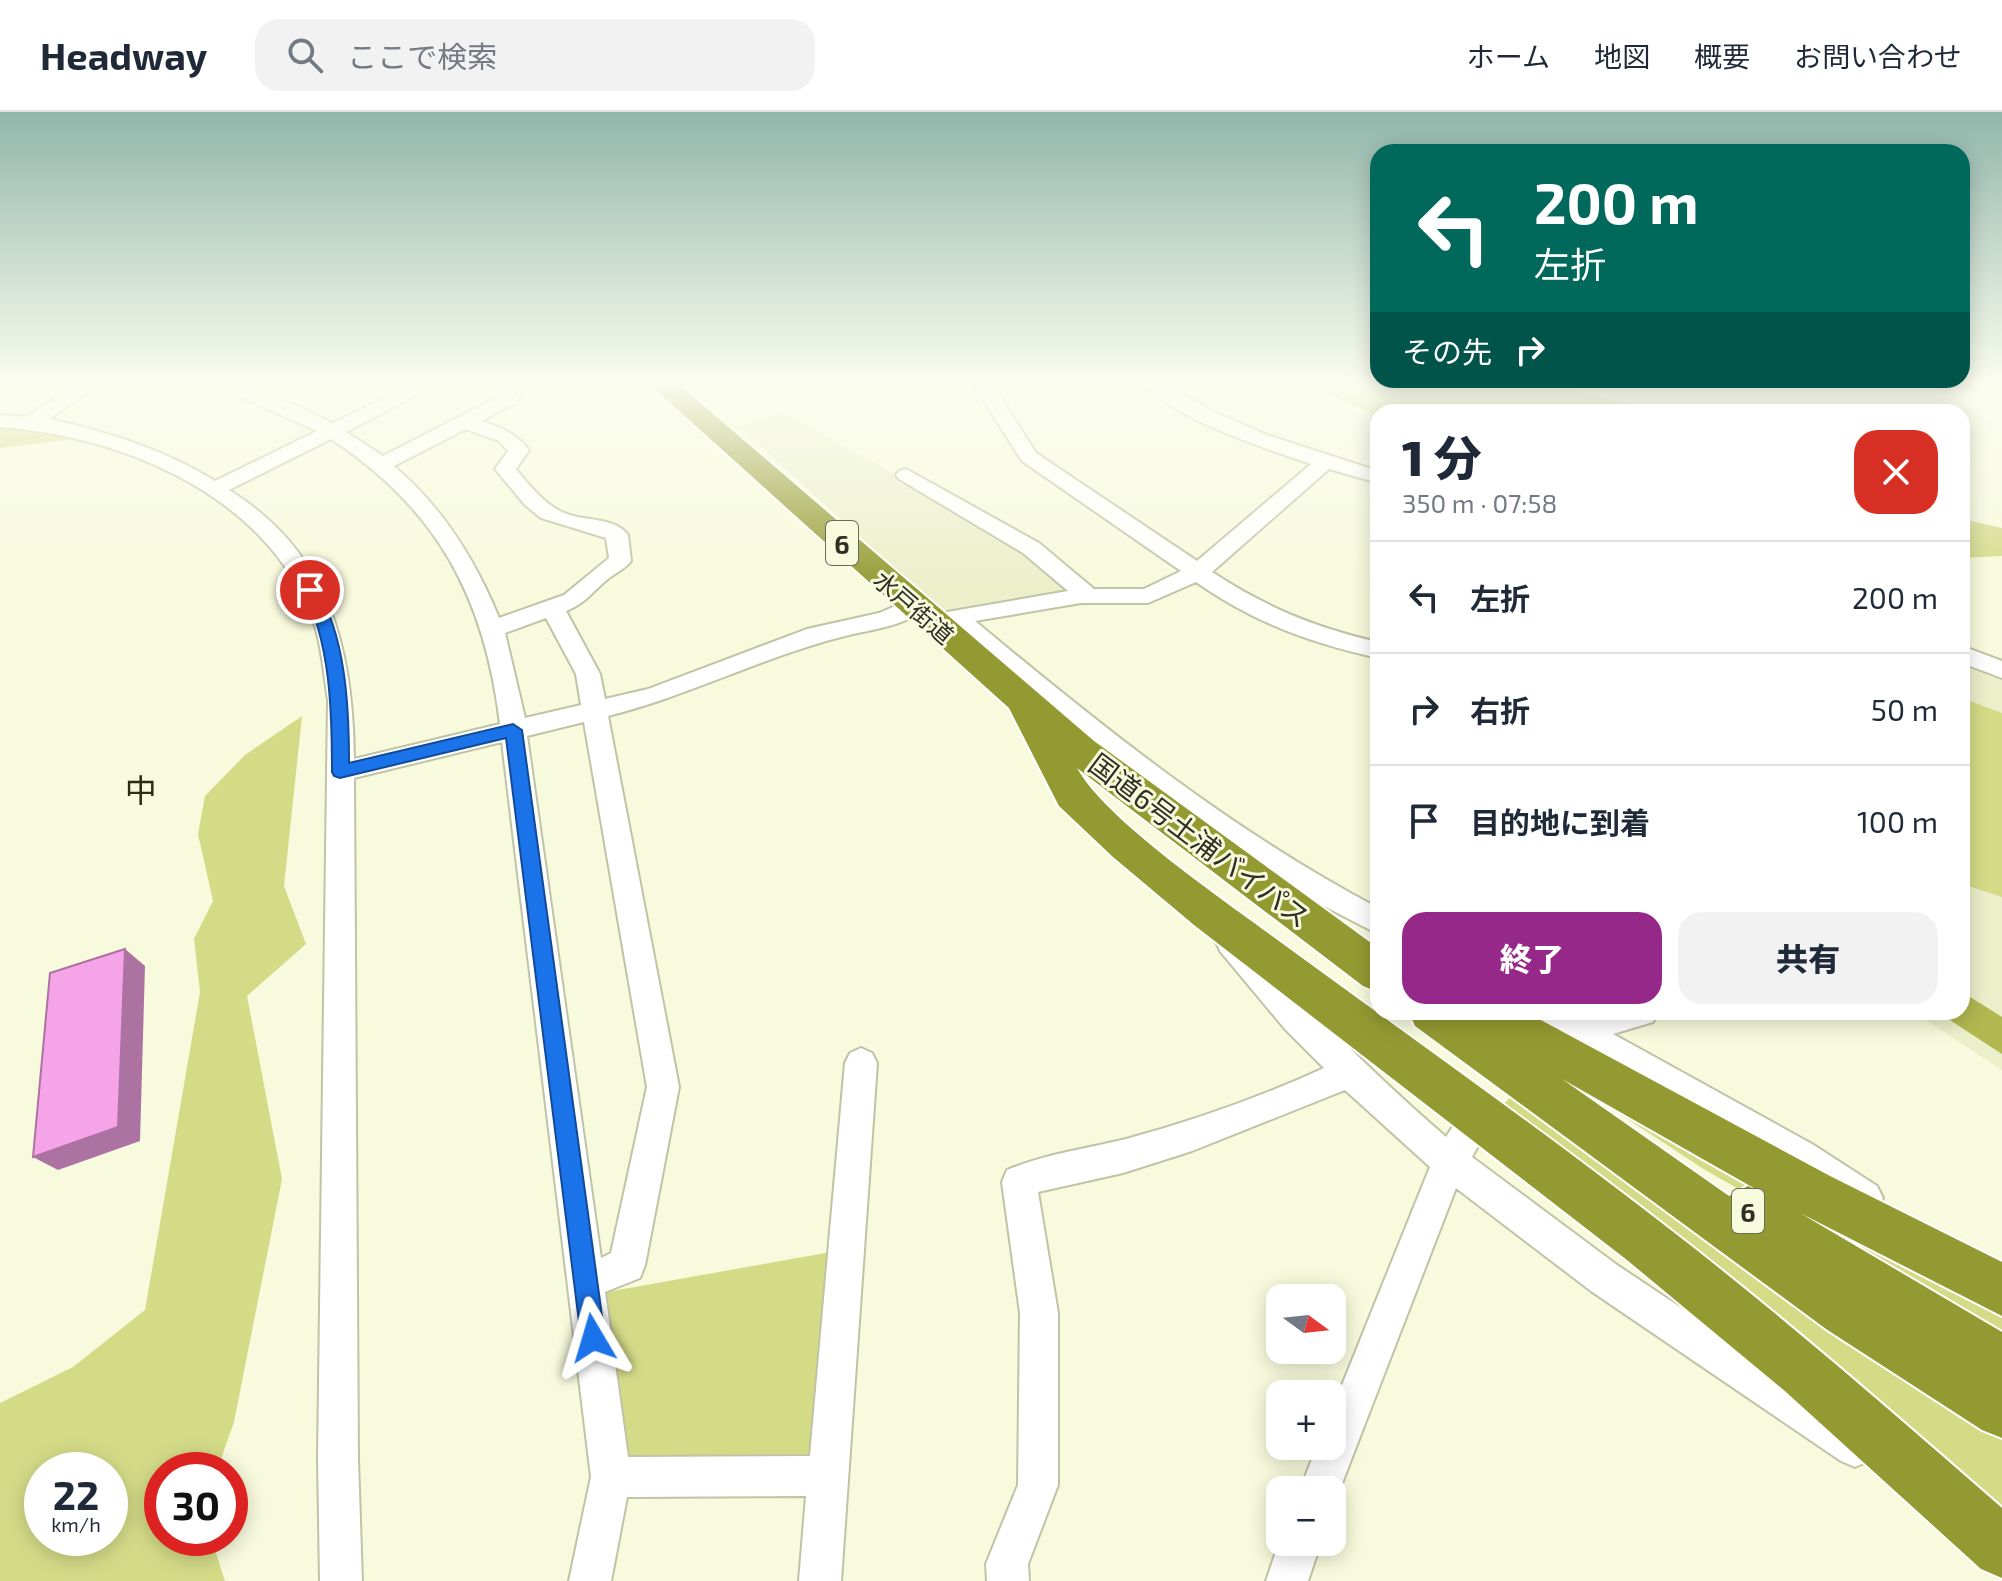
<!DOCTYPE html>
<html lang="ja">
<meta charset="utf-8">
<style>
:root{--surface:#fff;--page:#f2f2f3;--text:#1f2937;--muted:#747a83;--line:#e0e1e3;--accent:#962889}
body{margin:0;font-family:"Exo 2","Noto Sans JP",sans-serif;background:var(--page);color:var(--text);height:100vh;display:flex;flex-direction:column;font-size:30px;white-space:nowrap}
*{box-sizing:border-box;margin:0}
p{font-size:26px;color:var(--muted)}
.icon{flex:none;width:44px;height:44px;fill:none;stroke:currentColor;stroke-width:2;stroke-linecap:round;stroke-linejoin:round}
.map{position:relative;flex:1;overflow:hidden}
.panel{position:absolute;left:1370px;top:292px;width:600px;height:616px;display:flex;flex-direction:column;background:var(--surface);border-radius:24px;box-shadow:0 4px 20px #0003}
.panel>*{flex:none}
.banner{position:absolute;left:1370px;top:32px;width:600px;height:244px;border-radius:24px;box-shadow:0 4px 20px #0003;background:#00695c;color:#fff;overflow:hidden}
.needle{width:52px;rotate:105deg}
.controls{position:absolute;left:1266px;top:1172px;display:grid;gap:16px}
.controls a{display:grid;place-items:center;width:80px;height:80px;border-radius:16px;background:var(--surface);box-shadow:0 4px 20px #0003;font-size:40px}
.speed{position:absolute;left:24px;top:1340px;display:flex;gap:16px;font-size:40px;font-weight:700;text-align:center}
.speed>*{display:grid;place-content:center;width:104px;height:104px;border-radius:50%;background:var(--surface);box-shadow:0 4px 20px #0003;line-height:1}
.speed small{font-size:20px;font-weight:400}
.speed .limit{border:12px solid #d22;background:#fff;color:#111}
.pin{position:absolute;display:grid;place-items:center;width:68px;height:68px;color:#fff;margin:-34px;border:4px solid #fff;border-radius:50%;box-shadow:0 2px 8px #0007}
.me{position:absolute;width:88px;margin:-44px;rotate:353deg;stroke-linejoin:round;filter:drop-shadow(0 0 6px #0008)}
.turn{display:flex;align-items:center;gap:28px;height:168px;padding:0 32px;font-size:36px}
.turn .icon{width:104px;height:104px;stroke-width:2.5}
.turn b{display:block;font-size:56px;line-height:68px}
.then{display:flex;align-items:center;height:76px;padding:0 32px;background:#0003;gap:16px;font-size:30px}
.round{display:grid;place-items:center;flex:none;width:84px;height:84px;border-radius:24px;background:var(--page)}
.head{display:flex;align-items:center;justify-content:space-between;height:136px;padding:0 32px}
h1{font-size:48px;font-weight:800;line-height:60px}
.button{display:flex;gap:16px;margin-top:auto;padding:16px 32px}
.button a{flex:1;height:92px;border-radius:24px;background:var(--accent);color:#fff;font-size:32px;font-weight:800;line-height:92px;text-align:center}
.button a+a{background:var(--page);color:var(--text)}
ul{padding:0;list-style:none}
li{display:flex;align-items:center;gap:24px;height:112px;padding:0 32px;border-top:2px solid var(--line)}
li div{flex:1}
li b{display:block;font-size:30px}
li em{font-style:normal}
header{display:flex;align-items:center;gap:48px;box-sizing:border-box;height:112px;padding:0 40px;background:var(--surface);border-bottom:2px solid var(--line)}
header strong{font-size:38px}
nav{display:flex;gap:44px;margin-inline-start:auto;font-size:28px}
.search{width:560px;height:72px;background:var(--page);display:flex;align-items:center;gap:20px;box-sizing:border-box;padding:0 28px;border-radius:24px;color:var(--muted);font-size:30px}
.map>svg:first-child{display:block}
.built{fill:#ebefca}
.green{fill:#d4db87;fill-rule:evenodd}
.water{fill:#b1b850}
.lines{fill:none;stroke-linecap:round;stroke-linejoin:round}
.minor-tunnel{stroke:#cfd1b7;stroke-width:37;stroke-dasharray:37 19;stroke-linecap:butt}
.minor-casing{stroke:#c0c3a6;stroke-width:4}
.highway-casing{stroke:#fff;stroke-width:4}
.minor{fill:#fff;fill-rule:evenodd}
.highway{fill:#949a32;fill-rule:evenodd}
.shaded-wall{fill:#ac73a2}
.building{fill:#f5a4e8;stroke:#ac73a2;stroke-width:2}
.route{fill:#1a73e8;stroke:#114b97;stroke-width:2}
.labels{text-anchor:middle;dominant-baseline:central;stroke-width:6;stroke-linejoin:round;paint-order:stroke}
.far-street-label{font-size:24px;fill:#2e2f24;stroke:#f7fadc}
.shield{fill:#f7fadc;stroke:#6a6c5b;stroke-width:2}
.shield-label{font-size:26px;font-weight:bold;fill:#2e2f24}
.street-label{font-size:28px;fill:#2e2f24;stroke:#f7fadc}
.quarter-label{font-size:32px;fill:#2a2c14;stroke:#f7fadc}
</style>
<header>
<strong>Headway</strong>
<div class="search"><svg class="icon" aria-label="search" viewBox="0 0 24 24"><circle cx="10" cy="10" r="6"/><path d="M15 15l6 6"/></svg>ここで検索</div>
<nav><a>ホーム</a><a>地図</a><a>概要</a><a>お問い合わせ</a></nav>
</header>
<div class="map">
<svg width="2002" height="1469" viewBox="0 0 2002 1469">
<rect width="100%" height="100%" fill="#f7fadc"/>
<path class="built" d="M782,300L1032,438L1079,483L941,499L740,315Z
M1971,554L2002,566V958L1914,900H1962V558Z"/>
<path class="green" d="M1301,270H1535L1669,300H1378V304Z
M0,314L61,323L69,328L0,336Z
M1962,407L2002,416V444L1962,446Z
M1962,586L2002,601V785L1962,772Z
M302,604L284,774L306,832L247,884L282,1067L234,1310L217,1358H162V1426H211L225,1469H0V1291L73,1255L145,1198L200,880L194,827L213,789L198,722L205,684L245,643ZM110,1358V1426H42V1358Z
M1512,983L1850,1217L1854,1236L2002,1326V1400L1498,999Z
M1616,985L2002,1191V1230L1702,1056L1608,994Z
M831,1140L814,1346H626L601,1181Z"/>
<path class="water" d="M1962,880L2002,905V942L1939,901L1962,900Z"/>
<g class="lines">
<path class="minor-tunnel" d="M1471,1016L1533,955"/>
<defs>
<path id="minor" d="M80,270H102L49,307C108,320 163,337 215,369L317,319L207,270C253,270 292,292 333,311L417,270H441L346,320L383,344L494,287L465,270C485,270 504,272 519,287L516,291L481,309C501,316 516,321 529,338L516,357C529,373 543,391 562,400C582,410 614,404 628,423L631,449C625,457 617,460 609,466C594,478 585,492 566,499L600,562L605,587L648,577L807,517L879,501L914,486L922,489L926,494C915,511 872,518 853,522C768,542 692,583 608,604L679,975L645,1153L640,1166L605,1180L628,1345L810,1344L845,951L850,941L861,936L872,941L877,951L841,1469H799L806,1384L627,1385L611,1469H569L591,1365L502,630L354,666L358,1347L362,1469H320L318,1347L328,588C323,557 321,522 307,493C254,378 119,324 0,315V303L26,305ZM466,317L499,329L508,339L495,357L525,393L541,406L606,426L609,446L564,483L499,506C475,447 443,396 394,354ZM331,327C438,397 485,487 500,612L354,647C353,536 330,441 229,378ZM546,506L576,562L581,593L525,606L505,521ZM584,610L647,975L611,1141L601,1146L527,624Z
M972,270H991L1036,341L1197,449L1311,352C1264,336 1173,307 1141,270H1163L1210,298L1267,323L1378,359V371L1329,357L1212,460C1265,495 1316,516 1378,530V546C1308,530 1255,511 1196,470L1148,491H1081L975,509C1102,615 1232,719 1378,796V822L1289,776L1089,633L954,516H937L933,511L947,500L1068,479L1023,441L899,367L896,363L899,359L906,357L1039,431L1094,477H1144L1181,459L1022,349Z
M1962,534L2002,549V566L1962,551Z
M1231,817L1242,821C1306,895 1372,961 1446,1025L1459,1005L1471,1000L1483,1005L1488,1016L1472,1045L1617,1153L1869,1321L1875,1335L1869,1349L1855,1355L1841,1349L1591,1179L1456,1076L1334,1392L1332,1393V1378H1300L1317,1334H1332V1298L1430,1055L1345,978L1192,1039L1123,1061L1038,1080L1058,1201V1373L1028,1452L1029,1469H987L986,1452L1018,1373L1020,1201L1002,1070L1007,1058C1045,1042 1086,1037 1126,1027C1193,1009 1261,985 1324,956L1285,917L1220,839L1216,830L1220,821Z
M1531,900H1658L1653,910L1613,922L1812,1032L1877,1074L1883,1086L1877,1098L1865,1103L1572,931L1559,928C1553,915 1538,914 1531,900Z
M1280,1428L1321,1430L1308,1469H1266Z"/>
<path id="highway" d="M647,270H676L1094,629L1378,836V880L1363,874L1077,656C1105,707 1218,784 1268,821C1400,918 1534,1012 1663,1112C1780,1202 1891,1299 2002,1396V1466L1981,1457L1786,1280L1627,1148L1194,813L1113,745L1059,694L1009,596Z
M1409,900H1526L1830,1064L2002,1150V1204L1800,1101L2002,1220V1326L1982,1318L1826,1217L1415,914ZM1562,967L1759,1079L1748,1074L1729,1084Z"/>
</defs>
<use href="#minor" class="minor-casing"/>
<use href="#highway" class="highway-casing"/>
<use href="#minor" class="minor"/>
<use href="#highway" class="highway"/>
</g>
<path class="shaded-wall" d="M125,837L145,854L140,1029L58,1058L33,1045Z"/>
<path class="building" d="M125,837L118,1015L33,1045L50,861Z"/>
<linearGradient id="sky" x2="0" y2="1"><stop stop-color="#92b6ab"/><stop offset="0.57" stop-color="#fbfdef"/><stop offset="1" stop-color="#fbfdef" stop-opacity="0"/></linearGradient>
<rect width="2002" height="476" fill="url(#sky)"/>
<path class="route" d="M310,473L315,474C346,523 349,595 349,651L513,612L522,618L605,1226L602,1234L593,1238L584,1234L581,1226L506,626L340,666L334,664L332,660C332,604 331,527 302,478Z"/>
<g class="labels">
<g class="far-street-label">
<text transform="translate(914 495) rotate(41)">水戸街道</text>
</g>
<g class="shield">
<rect x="826" y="409" width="32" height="44" rx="6"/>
<rect x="1732" y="1077" width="32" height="44" rx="6"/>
</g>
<g class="shield-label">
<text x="842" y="431">6</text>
<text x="1748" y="1099">6</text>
</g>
<g class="street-label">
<text transform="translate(1200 728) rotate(37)">国道6号土浦バイパス</text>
</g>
<g class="quarter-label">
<text x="141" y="677">中</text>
</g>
</g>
</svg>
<div class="controls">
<a><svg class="needle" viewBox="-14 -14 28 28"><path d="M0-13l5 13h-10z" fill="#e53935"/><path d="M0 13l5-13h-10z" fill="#747a83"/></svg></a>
<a>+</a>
<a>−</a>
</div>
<div class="speed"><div>22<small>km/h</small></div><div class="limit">30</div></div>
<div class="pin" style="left:310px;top:478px;background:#d93025"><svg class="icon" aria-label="arrive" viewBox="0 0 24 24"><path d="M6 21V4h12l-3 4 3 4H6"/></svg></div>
<svg class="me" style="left:593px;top:1226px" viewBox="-20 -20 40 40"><path d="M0-17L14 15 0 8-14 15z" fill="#1a73e8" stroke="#fff" stroke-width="4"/></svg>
<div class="banner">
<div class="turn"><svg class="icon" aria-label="left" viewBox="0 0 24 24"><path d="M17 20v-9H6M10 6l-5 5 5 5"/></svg><div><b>200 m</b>左折</div></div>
<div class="then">その先<svg class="icon" aria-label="right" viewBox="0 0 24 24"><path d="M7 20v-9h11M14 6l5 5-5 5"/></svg></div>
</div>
<section class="panel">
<div class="head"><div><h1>1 分</h1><p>350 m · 07:58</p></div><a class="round" style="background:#d93025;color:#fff"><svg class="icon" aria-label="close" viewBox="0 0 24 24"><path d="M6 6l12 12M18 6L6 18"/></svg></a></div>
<ul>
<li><svg class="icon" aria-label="left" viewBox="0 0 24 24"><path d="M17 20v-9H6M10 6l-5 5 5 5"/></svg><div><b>左折</b></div><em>200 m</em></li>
<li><svg class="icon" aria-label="right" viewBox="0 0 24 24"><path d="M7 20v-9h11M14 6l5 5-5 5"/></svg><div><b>右折</b></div><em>50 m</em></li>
<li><svg class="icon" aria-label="arrive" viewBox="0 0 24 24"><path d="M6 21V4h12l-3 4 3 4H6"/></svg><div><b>目的地に到着</b></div><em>100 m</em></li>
</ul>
<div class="button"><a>終了</a><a>共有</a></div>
</section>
</div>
